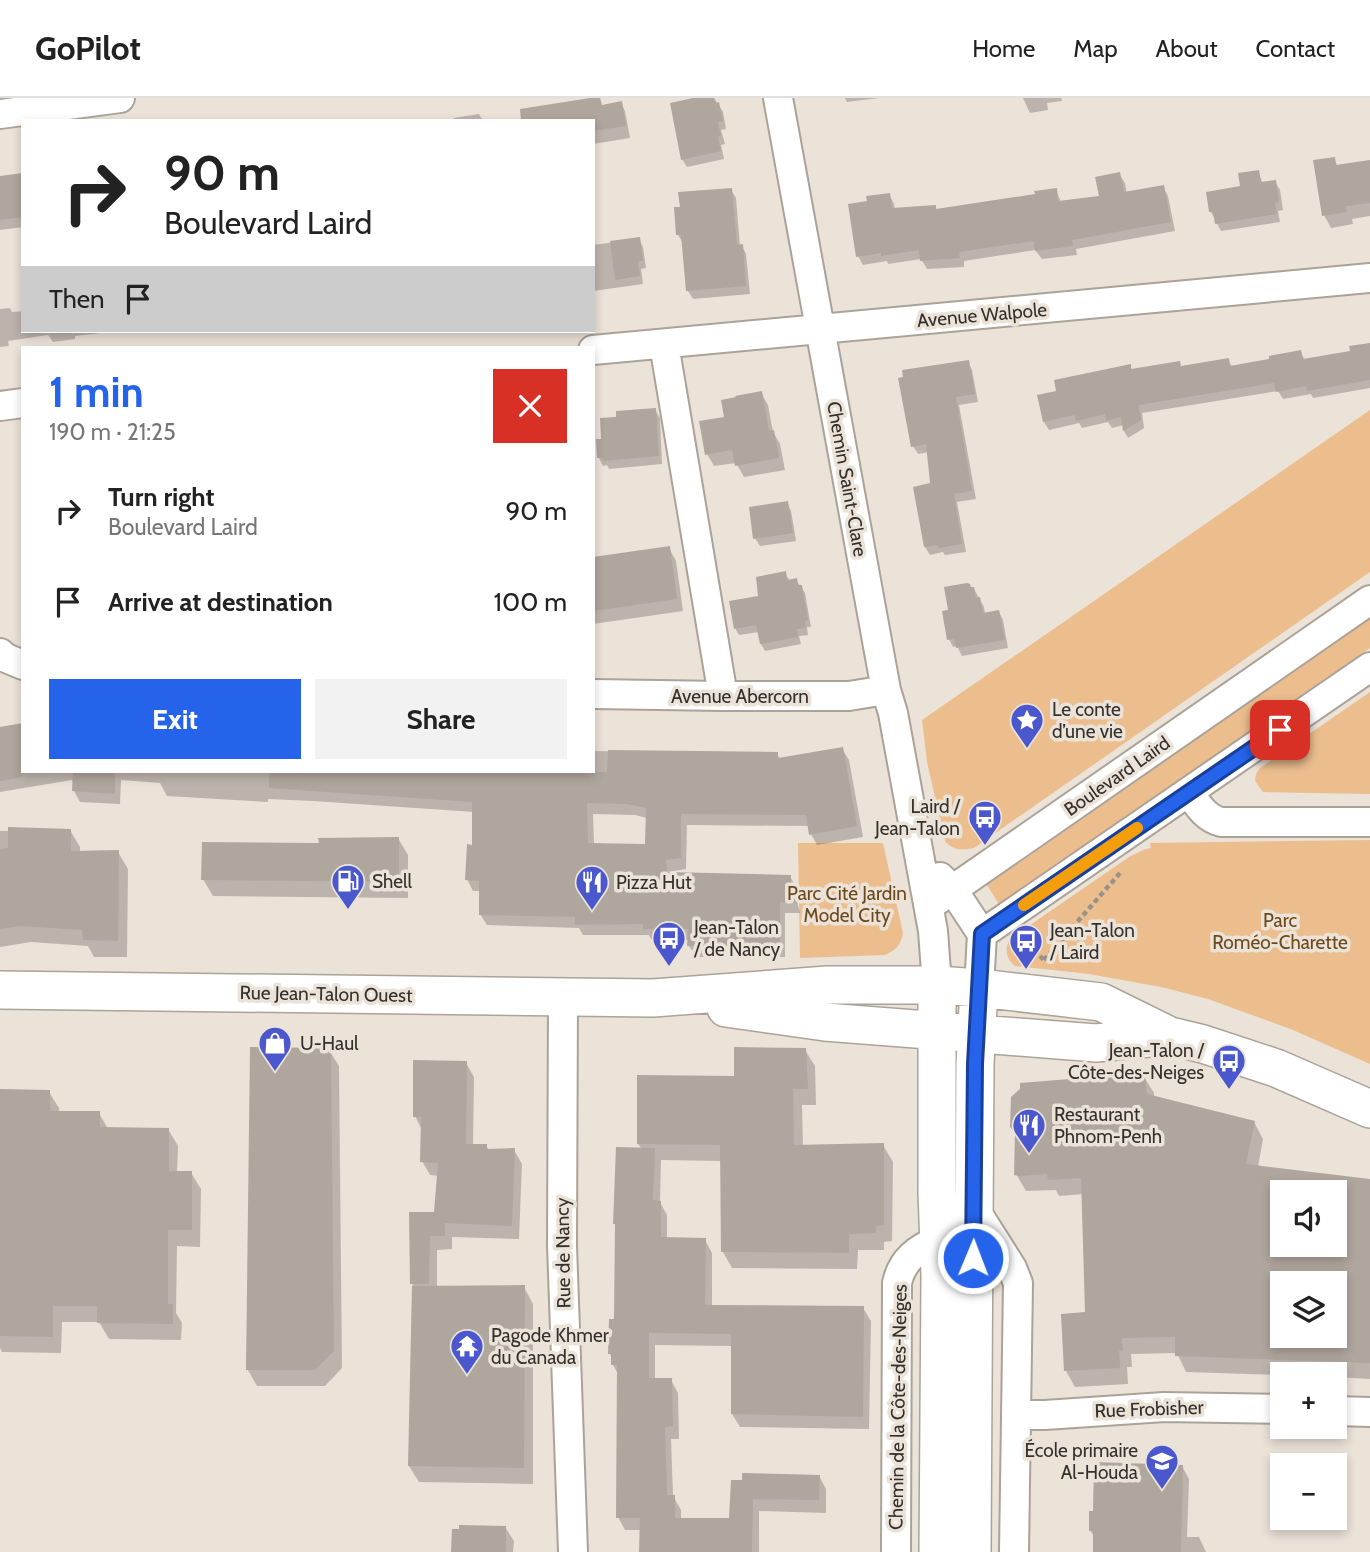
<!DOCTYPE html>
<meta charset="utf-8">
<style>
:root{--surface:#fff;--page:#f2f2f2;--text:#222;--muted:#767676;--line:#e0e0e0;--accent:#2563eb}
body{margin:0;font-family:Cabin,sans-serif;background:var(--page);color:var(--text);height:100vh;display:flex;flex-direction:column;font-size:26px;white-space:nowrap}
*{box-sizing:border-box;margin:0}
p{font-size:23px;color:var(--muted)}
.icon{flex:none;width:38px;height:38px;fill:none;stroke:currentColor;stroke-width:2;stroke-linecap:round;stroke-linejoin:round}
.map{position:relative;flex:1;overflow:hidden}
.drawer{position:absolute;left:21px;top:248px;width:574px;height:427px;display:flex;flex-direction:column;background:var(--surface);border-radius:0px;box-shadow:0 4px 10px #0003}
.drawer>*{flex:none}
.hud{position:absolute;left:21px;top:21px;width:574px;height:214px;border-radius:0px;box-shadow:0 4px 10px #0003;background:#fff;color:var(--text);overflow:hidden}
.fabs{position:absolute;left:1270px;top:1082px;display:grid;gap:14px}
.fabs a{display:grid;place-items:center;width:77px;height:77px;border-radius:0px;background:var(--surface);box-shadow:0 4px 10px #0003;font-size:35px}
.pin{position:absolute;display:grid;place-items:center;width:60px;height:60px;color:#fff;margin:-30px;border-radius:14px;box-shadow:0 4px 10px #0006}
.me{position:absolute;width:77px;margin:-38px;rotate:1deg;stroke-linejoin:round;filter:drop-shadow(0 0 5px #0008)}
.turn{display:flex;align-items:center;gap:24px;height:147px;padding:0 28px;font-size:32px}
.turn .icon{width:91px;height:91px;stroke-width:2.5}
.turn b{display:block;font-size:49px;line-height:60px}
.then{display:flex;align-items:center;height:66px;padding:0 28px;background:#0003;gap:14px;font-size:26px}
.round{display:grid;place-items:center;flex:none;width:74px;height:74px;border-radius:0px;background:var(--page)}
.headline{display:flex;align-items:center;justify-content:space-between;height:119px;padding:0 28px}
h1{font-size:42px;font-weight:800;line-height:52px;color:var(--accent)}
.primary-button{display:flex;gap:14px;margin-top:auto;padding:14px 28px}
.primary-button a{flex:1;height:80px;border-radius:0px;background:var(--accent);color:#fff;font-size:28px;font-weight:800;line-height:80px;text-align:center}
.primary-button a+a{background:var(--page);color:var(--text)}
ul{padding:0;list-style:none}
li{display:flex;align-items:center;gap:21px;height:91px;padding:0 28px}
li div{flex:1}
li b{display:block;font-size:26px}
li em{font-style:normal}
header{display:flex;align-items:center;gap:42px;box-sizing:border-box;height:98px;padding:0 35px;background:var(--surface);border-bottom:2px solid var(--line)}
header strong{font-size:33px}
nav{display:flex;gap:38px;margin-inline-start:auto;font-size:24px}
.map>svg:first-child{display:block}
.green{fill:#ecbe8e}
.shadow{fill:#0003;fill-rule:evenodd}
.building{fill:#afa69d;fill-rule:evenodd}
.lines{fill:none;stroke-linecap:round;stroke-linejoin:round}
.minor-casing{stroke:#aba298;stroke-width:32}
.major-casing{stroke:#aba298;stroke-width:40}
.path{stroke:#99928b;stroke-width:4.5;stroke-dasharray:5 3.5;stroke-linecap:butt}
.minor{stroke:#fff;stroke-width:28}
.major{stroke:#fff;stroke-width:37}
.route-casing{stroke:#184099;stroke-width:18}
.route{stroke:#2563eb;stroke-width:12}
.slow{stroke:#f59e0b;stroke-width:12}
.labels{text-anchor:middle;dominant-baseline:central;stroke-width:7;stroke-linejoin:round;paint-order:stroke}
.street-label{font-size:19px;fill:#34302c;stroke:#ebe2d8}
.poi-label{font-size:19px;fill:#34302c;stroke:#ebe2d8;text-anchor:start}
.park-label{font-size:19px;fill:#6d481b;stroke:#ebe2d8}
</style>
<header>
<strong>GoPilot</strong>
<nav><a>Home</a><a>Map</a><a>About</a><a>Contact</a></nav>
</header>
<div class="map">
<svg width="1370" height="1454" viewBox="0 0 1370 1454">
<rect width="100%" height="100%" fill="#ebe2d8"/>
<path class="green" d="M1370,312V474L974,750C962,752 953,753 945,743L927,664L922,622Z
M1370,520V550L1008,802L999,806L987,787Z
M1370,594V696L1263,694L1255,683L1256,676L1260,670Z
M1370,742V966L1293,932L1208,901L1161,889L1089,876L1015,868C1006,860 1004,852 1010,841L1129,759L1143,752L1151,750L1150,745Z
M798,745H883L903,835C901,847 896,852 885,857L800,860Z"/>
<path class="shadow" d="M702,0H714L723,14L726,31L721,32L725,46L721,47L724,61L687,69L682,61Z
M845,0H879L847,4Z
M1023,0H1061L1062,3L1047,5L1048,12L1030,15Z
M621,5L625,13L630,40L593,46V23L602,8Z
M479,16L483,23H454V20Z
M1334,61L1338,69L1370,63V118L1352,121L1353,126L1331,130L1324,117Z
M1258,74L1263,86L1275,84L1280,92L1283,112L1278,113L1280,124L1221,133L1211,114L1242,90Z
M1119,76L1125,85L1127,96L1163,89L1168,98L1175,133L1076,151L1077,157L1042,161L1035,152L964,163V169L927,171L921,161L888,166L887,163L863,167L858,158L869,104L889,96L894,106L895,112L937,113L1037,97L1056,92L1061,104L1101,100Z
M23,77V129L0,132V80Z
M731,92L736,100L740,148H742L746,156L750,196L693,201L688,193L683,145L678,137Z
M639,141L643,149L646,170L641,171L643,186L593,193V147Z
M10,210L12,214L23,213V233H136L119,235L118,233L75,238V241L53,244L48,237L8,243L9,248L0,249V211Z
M1370,247V290L1313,300L1311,296L1283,301L1278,293L1142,315L1144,330L1128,340L1124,333V327L1112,330L1108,324L1082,330L1079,325L1049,332L1044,324L1039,298L1058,295L1130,268L1132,272L1181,269L1228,262L1233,270L1300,254L1305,262L1352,255Z
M968,264L972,272L978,304L959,307L976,401L957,404L966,454L945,457L943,454L930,457L925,449L932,387L929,354L918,356L913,348Z
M761,295L768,307L773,334L780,346L785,372L744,379L736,365L714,368L707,356L726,320Z
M655,312L660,320L662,366L609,371L607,367L603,368L599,360Z
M787,405L791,413L796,443L760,448L755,440Z
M669,450L676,463L683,513L593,526V461Z
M785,475L790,483L796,482L805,495L811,529H807L808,537L799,538L801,546L765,553L761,546L759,534L739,537L735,530L760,499Z
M971,491H974L984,509L985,516L999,514L1003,522L1008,550L962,558L957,548L953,549L949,541L950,514Z
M0,631L23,674H593V653L777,656L780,661L842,651L849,662L863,739L817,747L811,736L809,728L687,727L686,771L668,774V776L790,778L796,790V798L800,815H785V859H696L689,848V842L651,841L649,837H583L579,830L487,827L480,816L481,793H473L467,781L474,749V714L313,703L268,701V704L167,698L160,685L121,682L120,706L80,704L74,693V686L72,682L0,694ZM593,716L635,717L647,720V748L594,746Z
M70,732L80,749V754H118L128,771L127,859H94L88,848L31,844L0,849V733Z
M398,740L408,757V800L213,798L203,781Z
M329,952L339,968L342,1270L325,1288H257L248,1272Z
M805,952L815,968L816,1007H802L803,1049L883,1047L893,1064L892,1143L884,1144V1152H858L857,1171L732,1170L723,1154L722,1063L661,1062L660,1104L667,1117V1141L705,1142L712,1155V1209L863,1210L871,1223L869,1331L740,1329L732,1316V1248L655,1247V1282H671L678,1295L679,1341H671L673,1398L681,1412V1422H731L732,1384L819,1378L826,1391V1415L759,1413V1454H641L642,1432H625L618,1419V1276L613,1267V1262L610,1256L616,1222L617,1130L615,1126L642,1051L638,1046L736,980Z
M466,965L474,979L473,1048H486L489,1052H514L522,1066L519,1141L452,1139V1151L437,1152V1190L524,1189L533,1206V1386L419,1384L409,1368L413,1188L412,1185L436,1116L439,1078L430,1077L422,1063V1032L415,1018Z
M1144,979L1154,995V1000L1254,1024L1263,1041L1258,1069L1370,1083V1281L1335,1279V1276H1283V1277L1186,1274L1177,1255L1131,1256L1132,1269H1127L1128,1286L1075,1289L1066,1273L1087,1216L1084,1096L1059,1098L1056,1092L1026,1093L1016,1076L1017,1037L1012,1029ZM1283,1094H1335V1146H1283ZM1283,1185H1335V1237H1283Z
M0,993L49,994L59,1010V1015H99L108,1031H168L178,1048L177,1075H191L201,1091L200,1149L177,1148L176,1215L182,1225L181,1242L109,1241L99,1224H62L61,1255L2,1254L0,1250Z
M1182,1368L1189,1381L1187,1439H1199L1206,1454H1095V1440L1090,1432Z
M505,1429L514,1443L513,1454H453Z"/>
<path class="building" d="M590,0H600L602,7L622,3L626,28L593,33V23H521L520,11Z
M693,0H714L716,5L719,4L723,23L718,24L721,38L718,39L721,53L681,62L670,5Z
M1335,59L1336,67L1370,62V105L1346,108L1347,114L1322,118L1313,62Z
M1259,72L1261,84L1276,82L1279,104L1275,105L1277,116L1215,126L1213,114H1209L1206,94L1240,88L1238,75Z
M1120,74L1124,94L1164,87L1171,124L1072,142L1073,148L1035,153L1034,143L959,154L960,160L920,163L919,152L881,158V155L856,159L848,106L867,103L866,98L890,95L892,110L936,107V111L1035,96L1034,93L1057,90L1058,103L1099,98L1095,79Z
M23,75V119L0,122V78Z
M732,90L737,147L743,146L746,188L686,193L681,137H676L674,109H680L678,94Z
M640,139L643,163H638L640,178L615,182L610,143Z
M1370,245V282L1307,293L1306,288L1276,294L1274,285L1139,307L1141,322L1123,333L1121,319L1106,323L1105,316L1076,323L1075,317L1043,324L1037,297L1056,293L1054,282L1131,266V271L1180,263L1181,268L1229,260L1230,268L1269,261V258L1301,252L1303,261L1350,253L1349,248Z
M969,262L975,296L956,299L972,393L954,396L962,446L939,450L938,447L924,449L913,389L930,385L926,346L911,349L898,280L903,279L902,272Z
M762,293L769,333L774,332L779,360L735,368L732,352L705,357L699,323L724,319L721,302L736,299L735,298Z
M656,310L659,358L603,363V360H597L596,341H601L600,320L616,319V313Z
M788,403L793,435L753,441L749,409Z
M670,448L677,501L593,513V459Z
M786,473L787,482L797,480L798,487H802L808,522L805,523L806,530L797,531L798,539L760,546L756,527L734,531L729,503L758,498L756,479Z
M967,485L970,486L971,489H974L976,500L980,499L983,515L999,512L1005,542L956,550L954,541L947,542L942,513L948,512L944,489Z
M23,625V679L0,683V629Z
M843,649L857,728L809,737L806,717L681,716V760L666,762L667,774L791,777V785L795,805L780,804V848H687L688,831H643V826L575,827V819L479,817V783L465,782L467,746L472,747V704L269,690V674H607L608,652L778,654V660ZM587,705L627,706L646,710L645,746L588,745Z
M73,674H115V696L72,693Z
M8,729L71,731V753L119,752L118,843L83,842L82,832L20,828L0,831V751L8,750Z
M399,739V784L201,782L202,744L319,745L318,740Z
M250,949L331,950L334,1253L315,1272H246Z
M734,949L806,950L808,991H793L794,1047L884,1045V1127L876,1128V1135L849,1136V1155L721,1154L720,1047L637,1046V977L734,978Z
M413,962L467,963L466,1046H487V1051L515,1050L512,1128L445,1125V1138H430L429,1186H410L409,1114H434L438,1065L420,1064L421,1019H413Z
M1145,977L1147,996L1255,1023L1246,1066L1370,1081V1265L1175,1258V1239L1122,1240L1123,1252L1119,1253L1120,1270L1064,1273L1061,1216L1085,1214L1081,1080L1048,1082L1047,1076L1019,1078L1014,1077L1015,1034L1010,1029L1011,999L1020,991V985L1095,979ZM1283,1094H1335V1146H1283ZM1283,1185H1335V1237H1283Z
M0,991L50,992V1013H100V1029L169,1030V1073H192V1132H168V1206H173V1226L97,1225V1208H53V1239L0,1238Z
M616,1049L655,1050L653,1102L661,1103V1139L706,1140L705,1207L864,1208L863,1319L731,1316V1236L649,1235V1280H672L673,1328L665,1329L667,1397H675V1420H729L731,1382H742V1375L820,1377L819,1402L753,1401L752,1454H639L640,1420H616L617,1267H611V1256H608L609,1221H614L615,1126H613Z
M525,1187L524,1370L408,1368L412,1188Z
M1094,1364L1183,1367L1181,1454H1093V1433H1089V1413H1093Z
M459,1427L506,1428V1454H451L452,1431H459Z"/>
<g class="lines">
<defs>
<path id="minor" d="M778,0L886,592L893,615L933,833L937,887
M0,16L120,0
M664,246L723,598
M593,252L1370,180
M0,308L23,305
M0,555L6,560L23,567
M593,596L723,598H849L886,592
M1189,694C1198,707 1205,720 1221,724H1370
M940,779L953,792L982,836
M929,808L1370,502
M982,836L1370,569
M979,890L982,836
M563,899L562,1148L573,1454
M974,1110L1012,1170L1018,1185L1014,1454
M1335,1313L1370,1314
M1016,1317H1045L1164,1309L1283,1311
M896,1454L897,1185C902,1162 917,1151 938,1142"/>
<path id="major" d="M937,887V1093L940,1178L938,1454
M0,892L653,900L828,887H937L979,890L1101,904L1170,938L1203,946L1276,970L1370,1011
M726,910L825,924L1096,945L1170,938
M972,1454L975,966L979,890"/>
</defs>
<use href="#minor" class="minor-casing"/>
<use href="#major" class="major-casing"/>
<path class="path" d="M1022,840L1046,864
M1044,862L1120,775"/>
<use href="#minor" class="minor"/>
<use href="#major" class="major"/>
</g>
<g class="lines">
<defs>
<path id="route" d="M973,1160L975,966L982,836L1280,632"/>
</defs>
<use href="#route" class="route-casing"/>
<use href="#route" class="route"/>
<path class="slow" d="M1024,807L1137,730"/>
</g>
<defs>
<symbol id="sight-pin" viewBox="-11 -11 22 30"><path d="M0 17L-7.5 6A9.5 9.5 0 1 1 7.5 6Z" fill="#4b57cd" stroke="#ebe2d8"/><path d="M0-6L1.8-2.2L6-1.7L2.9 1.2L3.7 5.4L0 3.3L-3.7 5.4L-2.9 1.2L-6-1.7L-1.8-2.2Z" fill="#fff"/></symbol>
<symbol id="bus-pin" viewBox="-11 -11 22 30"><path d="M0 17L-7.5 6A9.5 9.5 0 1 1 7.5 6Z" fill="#4b57cd" stroke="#ebe2d8"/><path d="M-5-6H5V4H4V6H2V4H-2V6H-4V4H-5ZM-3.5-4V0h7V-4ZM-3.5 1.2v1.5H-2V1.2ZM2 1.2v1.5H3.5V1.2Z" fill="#fff"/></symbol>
<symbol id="fuel-pin" viewBox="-11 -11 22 30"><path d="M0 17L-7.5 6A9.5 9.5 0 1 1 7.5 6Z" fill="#4b57cd" stroke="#ebe2d8"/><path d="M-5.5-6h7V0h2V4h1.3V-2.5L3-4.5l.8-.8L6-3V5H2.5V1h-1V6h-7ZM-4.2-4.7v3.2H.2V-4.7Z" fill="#fff"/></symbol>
<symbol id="restaurant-pin" viewBox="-11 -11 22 30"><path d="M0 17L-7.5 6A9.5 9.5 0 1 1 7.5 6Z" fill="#4b57cd" stroke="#ebe2d8"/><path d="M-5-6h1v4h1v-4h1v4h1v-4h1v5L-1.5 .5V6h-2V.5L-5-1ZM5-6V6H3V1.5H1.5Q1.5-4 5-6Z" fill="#fff"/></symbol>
<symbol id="shop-pin" viewBox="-11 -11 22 30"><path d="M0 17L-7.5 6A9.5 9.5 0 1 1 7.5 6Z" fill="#4b57cd" stroke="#ebe2d8"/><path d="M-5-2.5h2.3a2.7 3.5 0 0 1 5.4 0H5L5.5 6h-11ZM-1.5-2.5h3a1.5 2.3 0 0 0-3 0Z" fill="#fff"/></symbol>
<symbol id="temple-pin" viewBox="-11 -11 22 30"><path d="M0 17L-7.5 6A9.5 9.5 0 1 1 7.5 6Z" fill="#4b57cd" stroke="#ebe2d8"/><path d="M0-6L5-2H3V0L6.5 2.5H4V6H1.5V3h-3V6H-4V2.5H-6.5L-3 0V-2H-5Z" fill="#fff"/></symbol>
<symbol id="school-pin" viewBox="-11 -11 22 30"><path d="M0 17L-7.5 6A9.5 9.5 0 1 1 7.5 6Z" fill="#4b57cd" stroke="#ebe2d8"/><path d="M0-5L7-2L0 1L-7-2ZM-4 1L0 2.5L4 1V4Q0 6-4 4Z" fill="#fff"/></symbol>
</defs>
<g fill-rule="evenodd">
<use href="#sight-pin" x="1008" y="603" width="38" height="52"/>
<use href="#bus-pin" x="966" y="700" width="38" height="52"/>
<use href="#fuel-pin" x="329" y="764" width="38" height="52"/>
<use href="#restaurant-pin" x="573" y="765" width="38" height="52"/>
<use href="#bus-pin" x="650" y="821" width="38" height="52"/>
<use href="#bus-pin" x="1007" y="824" width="38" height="52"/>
<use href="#shop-pin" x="256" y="926" width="38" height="52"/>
<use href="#bus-pin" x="1210" y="944" width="38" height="52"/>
<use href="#restaurant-pin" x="1010" y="1008" width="38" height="52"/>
<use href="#temple-pin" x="448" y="1229" width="38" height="52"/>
<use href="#school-pin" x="1143" y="1344" width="38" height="52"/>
</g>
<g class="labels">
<g class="street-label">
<text transform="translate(982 217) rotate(-5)">Avenue Walpole</text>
<text transform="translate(847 381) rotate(80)">Chemin Saint-Clare</text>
<text x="740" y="598">Avenue Abercorn</text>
<text transform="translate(1117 678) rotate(-35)">Boulevard Laird</text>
<text transform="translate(326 896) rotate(1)">Rue Jean-Talon Ouest</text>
<text transform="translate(563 1155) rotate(-91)">Rue de Nancy</text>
<text transform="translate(898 1309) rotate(-89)">Chemin de la Côte-des-Neiges</text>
<text transform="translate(1149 1311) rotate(-2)">Rue Frobisher</text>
</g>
<g class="poi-label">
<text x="1052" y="611">Le conte<tspan x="1052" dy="22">d’une vie</tspan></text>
<text x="960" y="708" text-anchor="end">Laird /<tspan x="960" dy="22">Jean-Talon</tspan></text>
<text x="372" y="783">Shell</text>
<text x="616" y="784">Pizza Hut</text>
<text x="694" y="829">Jean-Talon<tspan x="694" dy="22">/ de Nancy</tspan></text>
<text x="1050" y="832">Jean-Talon<tspan x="1050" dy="22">/ Laird</tspan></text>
<text x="300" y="945">U-Haul</text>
<text x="1204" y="952" text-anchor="end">Jean-Talon /<tspan x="1204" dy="22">Côte-des-Neiges</tspan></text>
<text x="1054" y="1016">Restaurant<tspan x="1054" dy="22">Phnom-Penh</tspan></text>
<text x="491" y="1237">Pagode Khmer<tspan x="491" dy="22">du Canada</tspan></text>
<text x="1138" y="1352" text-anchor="end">École primaire<tspan x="1138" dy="22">Al-Houda</tspan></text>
</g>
<g class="park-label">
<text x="847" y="795">Parc Cité Jardin<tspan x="847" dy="22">Model City</tspan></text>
<text x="1280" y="822">Parc<tspan x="1280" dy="22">Roméo-Charette</tspan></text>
</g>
</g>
</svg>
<div class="fabs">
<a><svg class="icon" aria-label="sound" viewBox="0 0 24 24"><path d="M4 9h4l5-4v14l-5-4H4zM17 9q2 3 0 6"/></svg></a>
<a><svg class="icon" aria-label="layers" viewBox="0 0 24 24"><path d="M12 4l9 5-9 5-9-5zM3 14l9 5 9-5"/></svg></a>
<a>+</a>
<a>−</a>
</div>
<div class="pin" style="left:1280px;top:632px;background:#d93025"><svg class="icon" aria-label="arrive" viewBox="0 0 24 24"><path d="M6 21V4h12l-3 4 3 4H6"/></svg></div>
<svg class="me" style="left:973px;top:1160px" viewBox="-20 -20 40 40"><circle r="17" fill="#2563eb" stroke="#fff" stroke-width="3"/><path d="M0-11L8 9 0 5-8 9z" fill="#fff"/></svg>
<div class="hud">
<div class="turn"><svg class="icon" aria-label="right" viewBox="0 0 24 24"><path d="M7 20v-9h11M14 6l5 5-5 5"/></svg><div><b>90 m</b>Boulevard Laird</div></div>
<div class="then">Then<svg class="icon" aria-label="arrive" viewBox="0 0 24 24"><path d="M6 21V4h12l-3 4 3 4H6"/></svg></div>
</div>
<section class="drawer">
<div class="headline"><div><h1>1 min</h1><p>190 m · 21:25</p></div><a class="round" style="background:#d93025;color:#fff"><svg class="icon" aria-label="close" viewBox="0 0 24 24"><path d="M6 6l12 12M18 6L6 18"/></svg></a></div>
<ul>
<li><svg class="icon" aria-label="right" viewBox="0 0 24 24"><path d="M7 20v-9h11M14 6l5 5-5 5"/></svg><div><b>Turn right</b><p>Boulevard Laird</p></div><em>90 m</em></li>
<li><svg class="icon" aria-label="arrive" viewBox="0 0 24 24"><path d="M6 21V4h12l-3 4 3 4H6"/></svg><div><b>Arrive at destination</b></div><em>100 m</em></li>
</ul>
<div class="primary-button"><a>Exit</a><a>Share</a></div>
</section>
</div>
